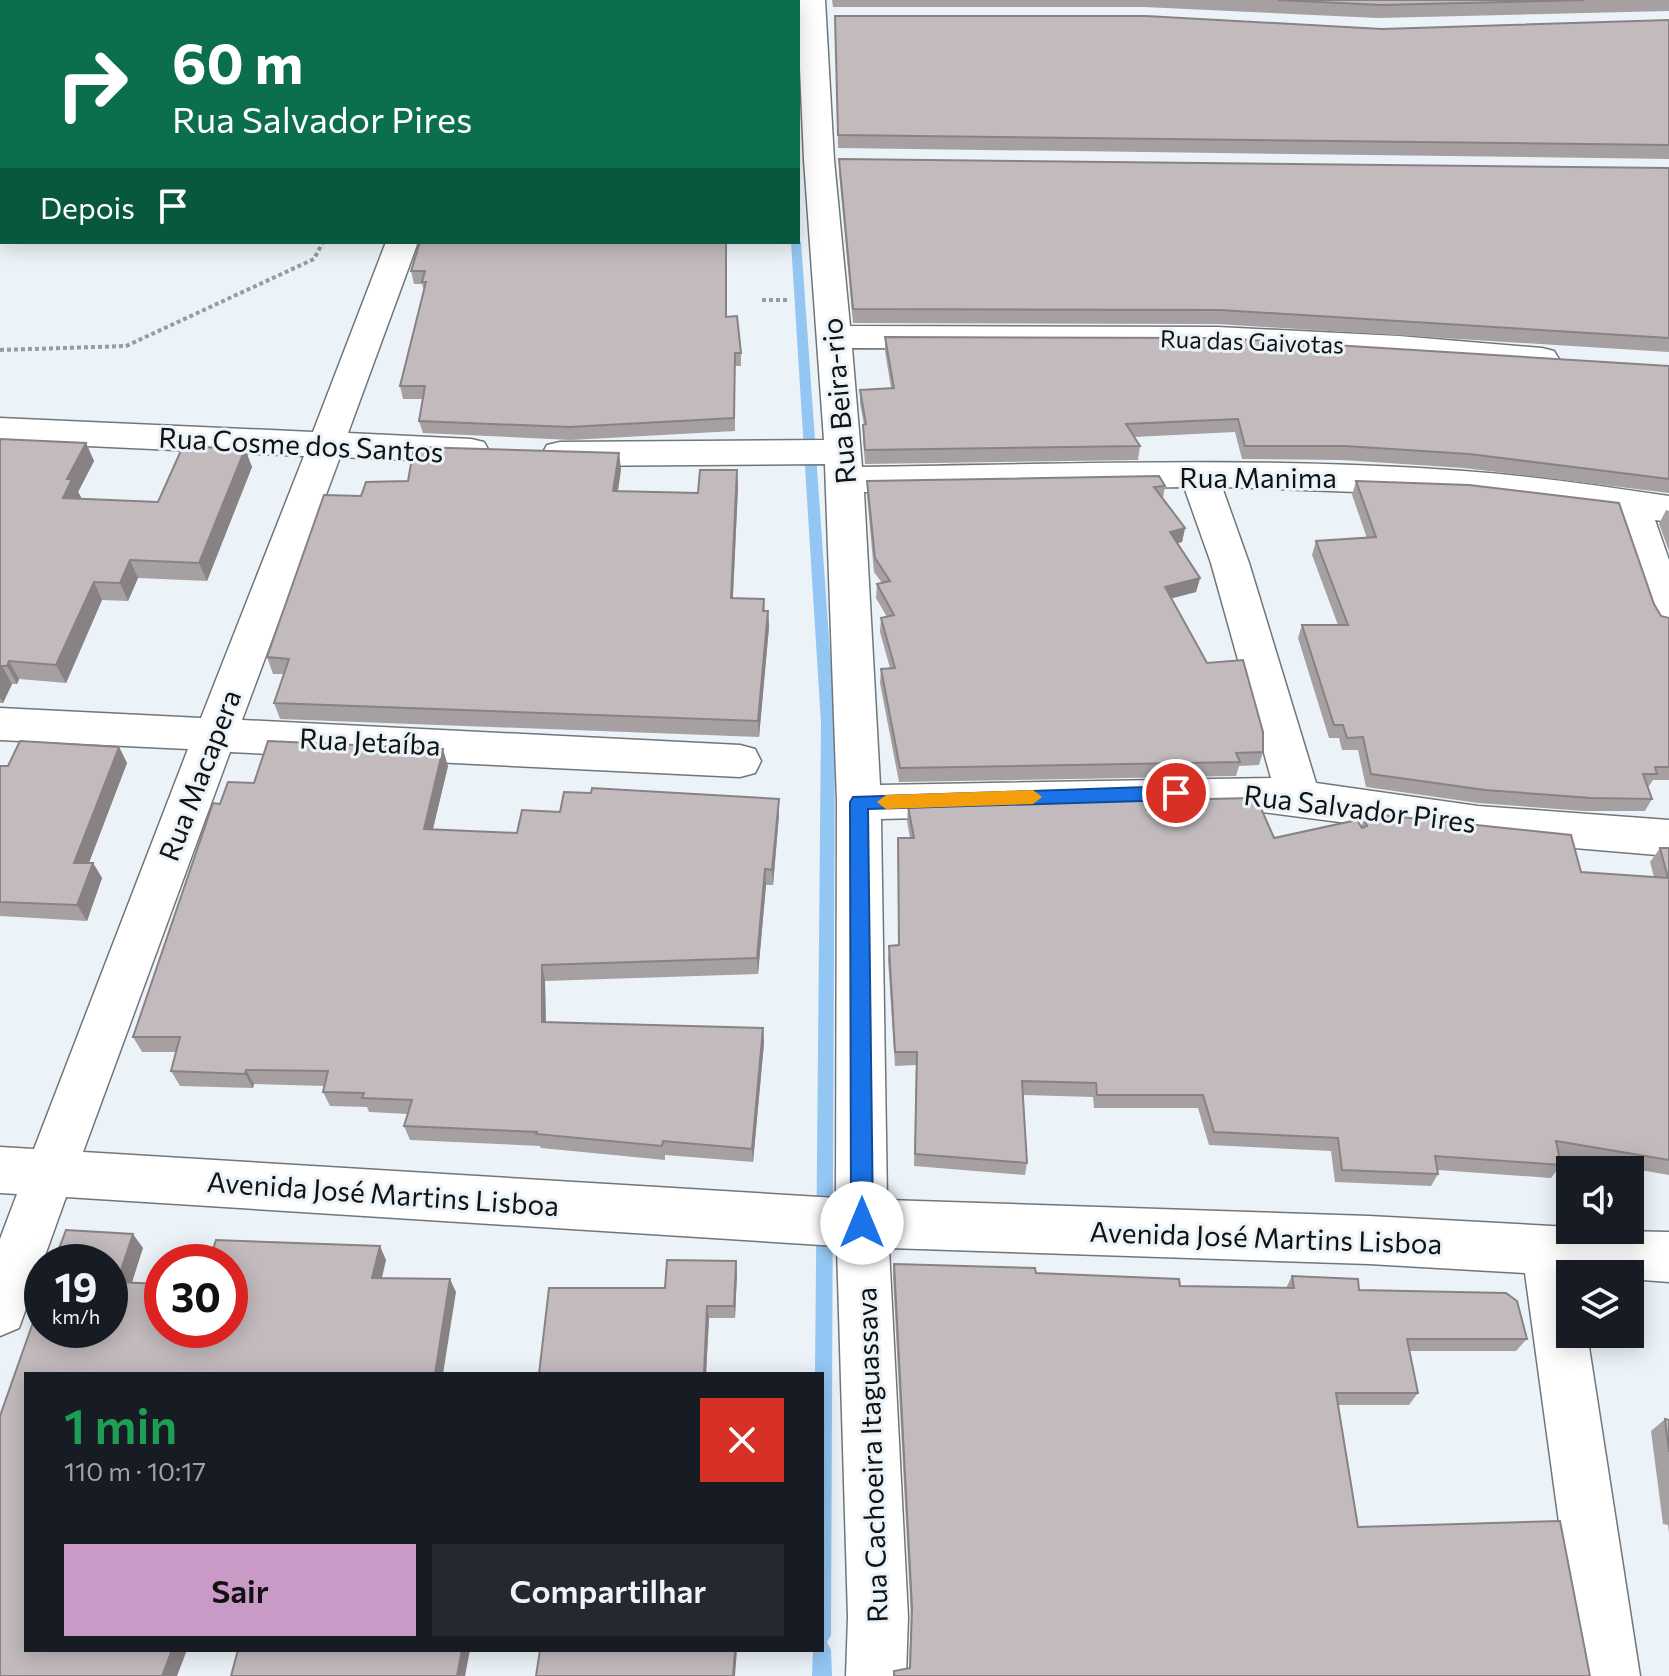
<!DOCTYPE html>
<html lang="pt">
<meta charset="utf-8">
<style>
:root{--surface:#171b24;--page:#242831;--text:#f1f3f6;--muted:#9ea1a6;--accent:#ca9ac7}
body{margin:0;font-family:Commissioner,sans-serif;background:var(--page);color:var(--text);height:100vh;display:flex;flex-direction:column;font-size:30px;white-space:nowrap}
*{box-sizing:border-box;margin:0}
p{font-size:26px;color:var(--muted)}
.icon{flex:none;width:44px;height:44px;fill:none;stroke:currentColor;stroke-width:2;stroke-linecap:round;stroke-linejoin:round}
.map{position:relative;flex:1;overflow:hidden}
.details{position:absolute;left:24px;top:1372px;width:800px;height:280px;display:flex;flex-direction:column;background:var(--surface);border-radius:0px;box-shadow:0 4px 20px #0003}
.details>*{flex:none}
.hud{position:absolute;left:0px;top:0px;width:800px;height:244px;box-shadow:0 4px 20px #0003;background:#0b6e4f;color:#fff;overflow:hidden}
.fabs{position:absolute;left:1556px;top:1156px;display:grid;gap:16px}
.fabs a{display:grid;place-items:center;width:88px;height:88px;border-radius:0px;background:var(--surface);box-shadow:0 4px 20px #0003;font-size:40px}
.speed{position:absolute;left:24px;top:1244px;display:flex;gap:16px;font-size:40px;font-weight:700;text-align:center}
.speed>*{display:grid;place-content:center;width:104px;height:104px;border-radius:50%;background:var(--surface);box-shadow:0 4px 20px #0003;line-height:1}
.speed small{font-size:20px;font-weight:400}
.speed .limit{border:12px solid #d22;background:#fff;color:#111}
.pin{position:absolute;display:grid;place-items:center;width:68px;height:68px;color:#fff;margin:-34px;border:4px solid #fff;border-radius:50%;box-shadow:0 2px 8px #0007}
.me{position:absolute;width:88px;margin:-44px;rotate:0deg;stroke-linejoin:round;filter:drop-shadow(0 0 6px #0008)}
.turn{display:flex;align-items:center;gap:28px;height:168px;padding:0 40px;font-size:36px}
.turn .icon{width:104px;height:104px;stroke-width:2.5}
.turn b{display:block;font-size:56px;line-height:68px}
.then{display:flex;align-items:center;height:76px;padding:0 40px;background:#0003;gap:16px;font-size:30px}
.round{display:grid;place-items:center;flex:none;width:84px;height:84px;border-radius:0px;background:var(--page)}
.headline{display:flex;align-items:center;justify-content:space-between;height:136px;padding:0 40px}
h1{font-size:48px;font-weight:600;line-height:60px;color:#1e9e55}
.button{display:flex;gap:16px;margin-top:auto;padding:16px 40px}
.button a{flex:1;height:92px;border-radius:0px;background:var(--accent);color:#111;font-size:32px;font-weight:600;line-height:92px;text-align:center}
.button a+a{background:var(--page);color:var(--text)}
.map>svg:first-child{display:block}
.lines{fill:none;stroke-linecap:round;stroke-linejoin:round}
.stream{fill:#93c6f2;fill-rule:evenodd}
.street-casing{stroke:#70767a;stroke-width:3}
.path{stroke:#969c9f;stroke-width:4;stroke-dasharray:4 3;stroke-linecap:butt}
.street{fill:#fff;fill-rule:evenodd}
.wall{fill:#a7a0a3}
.shaded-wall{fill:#888284}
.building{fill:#c2babd;stroke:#888284;stroke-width:2}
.route{fill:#1a73e8;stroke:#114b97;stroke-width:2}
.slow{fill:#f59e0b}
.labels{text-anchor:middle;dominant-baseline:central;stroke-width:6;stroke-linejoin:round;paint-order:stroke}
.far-street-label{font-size:24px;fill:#101314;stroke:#ecf3f8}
.street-label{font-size:28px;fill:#101314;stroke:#ecf3f8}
</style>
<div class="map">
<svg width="1669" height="1676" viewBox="0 0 1669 1676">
<rect width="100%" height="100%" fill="#ecf3f8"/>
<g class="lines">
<path class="stream" d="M776,0H784L785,2H777Z
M798,239L801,242L835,723L831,1635L827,1642L831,1650L832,1676H812L813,1650H822V1374H815L821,723L791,242H798Z"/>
<defs>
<path id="street" d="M474,0H502V2H474Z
M797,0H825L834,160L850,326L1217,327L1399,336L1542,348L1554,351L1559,359L1554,367L1542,370L1399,358L1217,349L852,348L862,467C1063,464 1264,456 1464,471C1533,476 1601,486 1669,496V522L1655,520L1669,560V630L1655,626L1649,616L1615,514L1464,496L1222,487L1249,563L1316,783L1478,806L1669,820V856L1478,840L1246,810L881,819L887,1200L1369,1216L1570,1227V1230L1669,1232V1282L1630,1279V1274H1570V1334H1587L1640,1676H1580L1525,1273L1369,1264L889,1248L908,1617L906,1676H846L848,1617L837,1246L66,1197L19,1328L0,1336V1239L17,1194L0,1193V1147L34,1149L188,749L0,740V708L201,718L304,456L0,442V418L313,432L386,242H418L348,433L471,439L484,442L489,451L484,460L471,463L340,457L242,720L740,745L755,749L761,761L755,773L740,777L230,752L83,1152L836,1198L837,802L825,464L560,466L547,463L542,454L547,445L560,442L824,440L804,160ZM1184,487L1211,563L1271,778L880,785L864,492Z"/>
</defs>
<use href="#street" class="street-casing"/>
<path class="path" d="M762,300H789
M0,350L126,346L314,259L323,242"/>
<use href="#street" class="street"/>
</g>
<path class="wall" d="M832,0H1669V11L1378,18L1144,7H833Z
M835,16L1382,29L1669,20V159L838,148Z
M839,159L1669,168V352L1217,324L853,323L839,172Z
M420,242H727V317L741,353V366H735V431L571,440L423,433L419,421L423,399H403L400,386L424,291L422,284H414L411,271Z
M885,337L1669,366V493L1464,468L1341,460L1242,459L1235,432L1134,437L1140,446L1138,460L865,464L863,438L864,425L860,403V390L891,388L885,351Z
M0,439L86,443L94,461L78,492L81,497L80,499L158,502L245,449L252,467L207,581L138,578L128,601L102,600L66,683L19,679L17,684H12L3,703H0Z
M621,469L618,492L698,493L737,470L738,487L733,598L764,599L765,611H768L769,627L759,737L280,719L274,703L284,674H273L267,657L361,496L408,481Z
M867,481L1165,486L1163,498L1185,528L1182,542L1177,543L1200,578L1196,592L1171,598L1207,663L1263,752L1259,765L1239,766L1236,776L899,782L880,683L881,669L890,668L880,632L881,618L887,617L876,598L877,584L882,583L874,572L867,495Z
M1356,481L1654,604L1661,616L1669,618V780H1653L1649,786H1648L1652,799L1645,811H1584L1478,803L1366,787L1358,750H1342L1339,738H1329L1298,638L1302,625H1338L1312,555L1316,541L1367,538L1352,495Z
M1666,510L1669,511V551L1659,524Z
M119,747L127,763L89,863H93L102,878L87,921L0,916V766H8Z
M448,766L433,829L517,833L560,812L779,815L773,885H766L758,974L545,981L546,1022L763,1028L764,1043L753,1162L665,1155V1160L541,1148L540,1146L410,1140L404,1126L408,1114L369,1112L367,1107L330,1106L323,1092L324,1086L254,1084L253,1088L180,1086L171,1071L176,1052H142L133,1037L220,804L254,783Z
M908,806L1274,838L1361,827L1364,819L1581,872L1654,877L1650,862L1660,848H1669V1175L1559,1156L1561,1165L1551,1178L1438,1170V1174L1431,1186L1335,1182L1331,1151L1209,1145L1198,1108H1094L1093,1097L1023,1095L1027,1163L1025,1175L914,1166L916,1065L895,1066L888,960L889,946L898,945V838H910L907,821Z
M736,1261L737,1273L735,1318H709L706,1374H539Z
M894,1264L1036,1273L1180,1286L1286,1288L1292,1276L1359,1290L1527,1339L1516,1351H1410L1418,1393L1409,1405H1338L909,1668L911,1617L893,1277Z
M1665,1419L1669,1420V1534L1668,1525L1663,1524L1651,1431Z"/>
<path class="shaded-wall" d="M86,443L94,461L78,492L81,497L71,516L63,498L67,479Z
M245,449L252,467L207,581L199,563Z
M619,453L621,469L615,508L613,491Z
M737,470L738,487L732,614L731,598Z
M1185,528L1182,542L1167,546L1170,532Z
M130,560L138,578L128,601L120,583Z
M1200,578L1196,592L1162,601L1165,587Z
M94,582L102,600L66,683L56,665Z
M768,611L769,627L759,737L758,721Z
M9,661L19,679L17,684L7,666Z
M2,666L12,684L3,703L0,697V670Z
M119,747L127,763L83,878L74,863Z
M443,749L448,766L429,845L424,829Z
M779,799V815L773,885L772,870Z
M93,863L102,878L87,921L77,905Z
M765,869L766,885L758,974L757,958Z
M542,965L545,981L546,1037L542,1022Z
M763,1028L764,1043L753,1162L752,1149Z
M246,1070L254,1084L253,1088L245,1074Z
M133,1234L143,1248L128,1295L117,1282Z
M380,1246L386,1260L379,1291L372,1278Z
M736,1261L737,1273L735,1318L734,1306Z
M450,1279L456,1292L443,1374H435Z
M707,1306L709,1318L706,1374H704Z
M172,1650H187L177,1676H162Z
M462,1650H470L465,1676H457Z
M735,1650H737L735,1676H733Z"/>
<path class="building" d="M503,0H719V2H503Z
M1278,0H1584L1381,5Z
M835,16H1146L1382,29L1669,20V145L838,135Z
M839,159L1669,168V338L1220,310L853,309Z
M420,242H726V317L737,316L741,353H735L734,418L569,427L419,421L425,386H400L426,282H422L425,271H411Z
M885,337L1220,338L1669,366V479L1469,454L1345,446H1245L1238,419L1126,424L1140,446L865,450L863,425L866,424L860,390L894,388Z
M0,439L86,443L67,479H72L63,498L158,502L183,446L245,449L199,563L130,560L120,583L94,582L56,665L9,661L7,666H2L0,670Z
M414,447L619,453L613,491L698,493L700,470H737L731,598L764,599L763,611H768L758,721L274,703L289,659L267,657L324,495L361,496L366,482L408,481Z
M1159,476L1165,486L1154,487L1185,528L1170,532L1200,578L1165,587L1207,663L1243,660L1263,732V752L1236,753L1240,762L900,768L881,669L895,668L881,618L894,615L877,584L890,581L875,558L867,481Z
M1356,481L1469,485L1619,503L1654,604L1661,616L1669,618V767H1655L1657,774H1643L1652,799L1591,798L1485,790L1371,774L1363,737L1347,738L1343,725H1334L1302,625H1348L1316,541L1376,537Z
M20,741L119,747L74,863H93L77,905L0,902V766H8Z
M268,741L443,749L424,829L517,833L522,810L560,812L564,792L591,793L592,788L779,799L772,870L765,869L757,958L542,965V1022L763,1028L752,1149L663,1141L662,1146L536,1134L537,1132L404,1126L412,1100L362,1098L364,1093L323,1092L328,1071L246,1070L245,1074L171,1071L180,1037H133L213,803L220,804L228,782L254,783Z
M1251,798L1257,799L1274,838L1357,820L1362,828L1367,826L1364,819L1382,815L1571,835L1581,872L1668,878L1660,848H1669V1160L1556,1141L1561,1165L1435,1156L1438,1174L1342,1170L1338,1138L1214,1132L1203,1095H1097L1096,1083L1022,1081L1027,1163L915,1154L917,1052H895L889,946L899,945L898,838H914L908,806Z
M66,1230L133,1234L117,1282L162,1284V1330H230V1262H209L216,1240L380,1246L372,1278L450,1279L435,1374H26V1650H172L162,1676H0V1416L42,1297V1330H110V1262H54Z
M667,1260L736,1261L734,1306H707L704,1374H539L549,1288H665Z
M894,1264L1035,1268L1036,1273L1179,1279L1180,1286L1294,1288L1292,1276L1358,1279L1359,1290L1506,1293L1517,1301L1527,1339H1407L1418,1393H1336L1358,1527L1560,1521L1590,1676H894V1671L910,1668L912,1608Z
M1665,1419L1669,1420V1452Z
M238,1650H462L457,1676H231Z
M540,1650H735L733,1676H536Z"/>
<path class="route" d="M1176,786L1185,793L1176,800L868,809L873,1223L870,1230L862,1233L854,1230L851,1223L850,802L853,797Z"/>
<path class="slow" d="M1033,790L1042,797L1033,804L886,809L877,802L886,795Z"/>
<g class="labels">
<g class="far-street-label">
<text transform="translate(1252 341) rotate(2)">Rua das Gaivotas</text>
</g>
<g class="street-label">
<text transform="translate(838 401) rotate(-95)">Rua Beira-rio</text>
<text transform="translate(301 444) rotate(3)">Rua Cosme dos Santos</text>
<text x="1258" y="477">Rua Manima</text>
<text transform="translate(370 741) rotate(3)">Rua Jetaíba</text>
<text transform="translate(199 775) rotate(-69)">Rua Macapera</text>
<text transform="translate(1360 808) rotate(7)">Rua Salvador Pires</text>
<text transform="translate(383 1193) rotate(4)">Avenida José Martins Lisboa</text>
<text transform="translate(1266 1237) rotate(2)">Avenida José Martins Lisboa</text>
<text transform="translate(871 1455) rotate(-92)">Rua Cachoeira Itaguassava</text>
</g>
</g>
</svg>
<div class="fabs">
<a><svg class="icon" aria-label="sound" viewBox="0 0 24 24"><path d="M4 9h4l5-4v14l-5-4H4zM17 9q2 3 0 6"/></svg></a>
<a><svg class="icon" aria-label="layers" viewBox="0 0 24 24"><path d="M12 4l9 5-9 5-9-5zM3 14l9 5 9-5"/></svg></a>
</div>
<div class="speed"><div>19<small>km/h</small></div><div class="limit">30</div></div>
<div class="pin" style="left:1176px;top:793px;background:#d93025"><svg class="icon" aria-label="arrive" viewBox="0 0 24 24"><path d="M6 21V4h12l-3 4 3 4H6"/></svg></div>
<svg class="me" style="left:862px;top:1223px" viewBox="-20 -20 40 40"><circle r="19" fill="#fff"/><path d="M0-13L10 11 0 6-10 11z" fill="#1a73e8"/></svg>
<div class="hud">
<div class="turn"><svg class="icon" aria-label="right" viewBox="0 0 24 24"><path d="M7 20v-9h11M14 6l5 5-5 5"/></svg><div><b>60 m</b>Rua Salvador Pires</div></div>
<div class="then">Depois<svg class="icon" aria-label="arrive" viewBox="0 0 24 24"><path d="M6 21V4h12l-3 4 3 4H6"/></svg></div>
</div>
<section class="details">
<div class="headline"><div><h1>1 min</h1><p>110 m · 10:17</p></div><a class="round" style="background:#d93025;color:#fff"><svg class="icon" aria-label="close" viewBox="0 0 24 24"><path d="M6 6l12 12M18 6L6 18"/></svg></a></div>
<div class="button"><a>Sair</a><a>Compartilhar</a></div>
</section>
</div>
